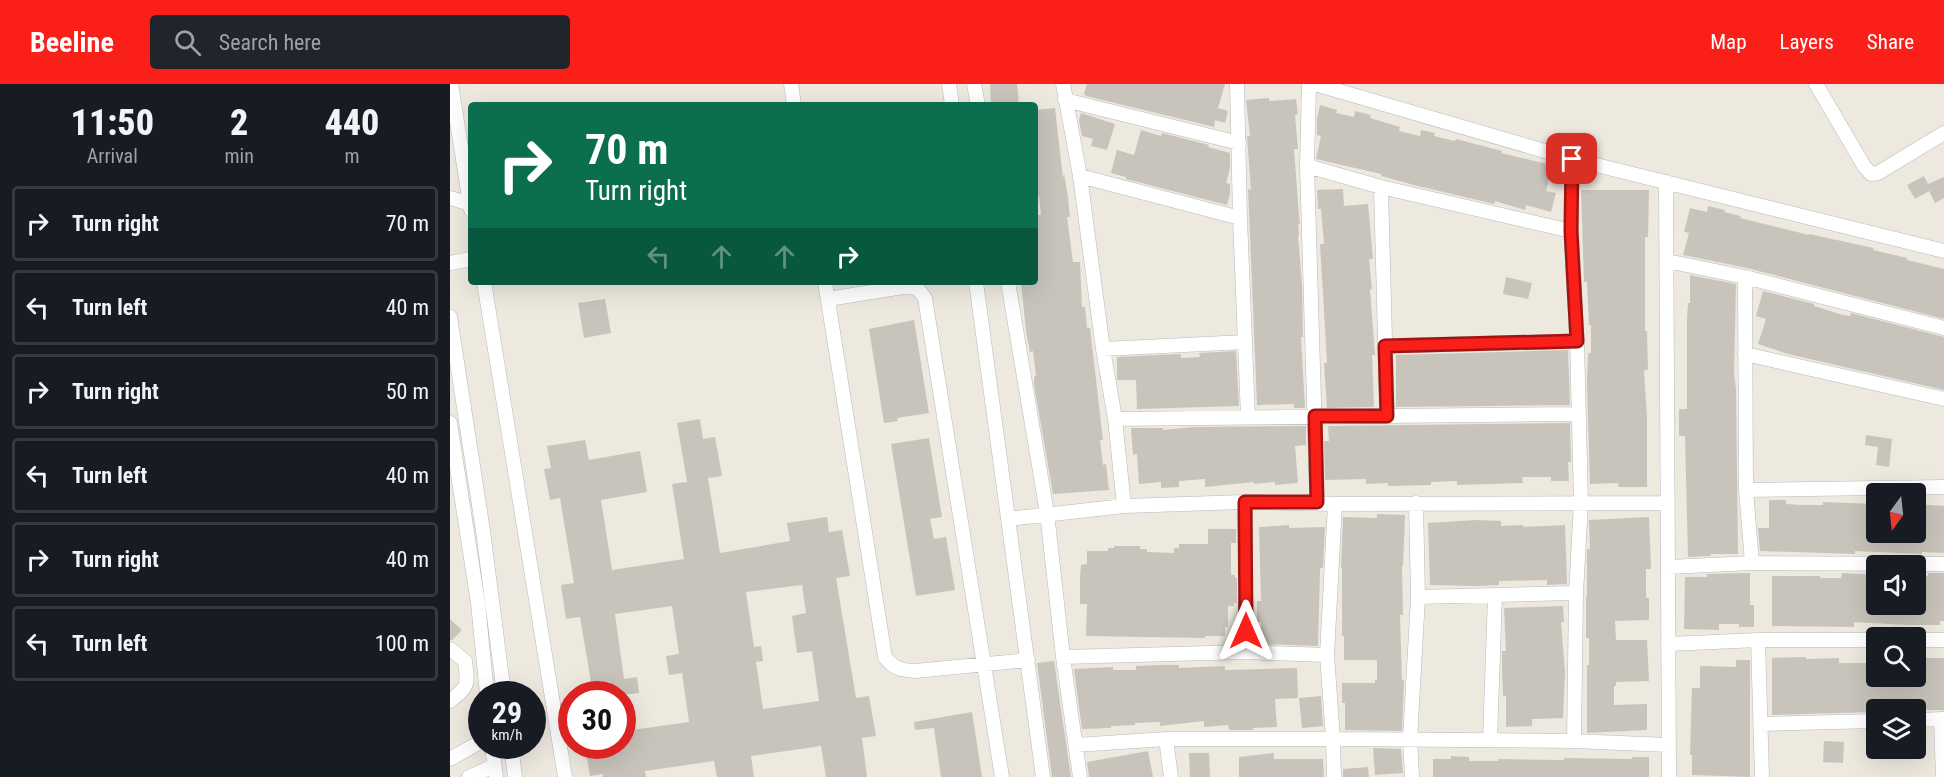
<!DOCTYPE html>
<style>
:root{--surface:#171b24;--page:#20242c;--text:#f1f3f6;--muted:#9ea1a6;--line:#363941;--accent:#fa1f19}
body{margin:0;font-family:"Roboto Condensed",sans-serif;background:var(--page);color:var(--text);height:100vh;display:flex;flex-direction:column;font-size:22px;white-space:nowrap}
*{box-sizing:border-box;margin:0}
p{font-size:20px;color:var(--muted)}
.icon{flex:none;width:33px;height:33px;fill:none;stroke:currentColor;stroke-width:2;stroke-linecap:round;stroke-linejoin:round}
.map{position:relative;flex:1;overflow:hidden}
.panel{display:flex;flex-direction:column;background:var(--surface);width:450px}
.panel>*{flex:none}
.top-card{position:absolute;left:18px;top:18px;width:570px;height:183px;border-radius:6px;box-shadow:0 6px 24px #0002;background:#0b6e4f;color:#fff;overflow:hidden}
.needle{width:39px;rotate:195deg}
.controls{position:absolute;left:1416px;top:399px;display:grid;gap:12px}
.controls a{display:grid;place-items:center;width:60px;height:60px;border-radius:6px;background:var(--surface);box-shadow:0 6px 24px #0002;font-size:30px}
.speed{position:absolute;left:18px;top:597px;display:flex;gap:12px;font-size:30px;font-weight:700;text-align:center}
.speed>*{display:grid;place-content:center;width:78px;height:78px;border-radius:50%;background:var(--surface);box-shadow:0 6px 24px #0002;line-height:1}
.speed small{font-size:15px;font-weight:400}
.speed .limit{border:9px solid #d22;background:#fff;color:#111}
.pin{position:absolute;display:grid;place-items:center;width:51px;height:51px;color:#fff;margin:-26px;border-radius:12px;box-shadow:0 3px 9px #0006}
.me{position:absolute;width:66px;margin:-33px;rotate:0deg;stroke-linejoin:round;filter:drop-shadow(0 0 4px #0008)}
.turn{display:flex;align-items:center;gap:21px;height:126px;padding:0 18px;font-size:27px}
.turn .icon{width:78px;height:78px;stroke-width:2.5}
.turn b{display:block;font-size:42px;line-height:51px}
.lanes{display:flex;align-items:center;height:57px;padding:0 18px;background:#0003;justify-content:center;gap:30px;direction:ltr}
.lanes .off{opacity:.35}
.eta{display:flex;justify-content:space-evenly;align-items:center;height:102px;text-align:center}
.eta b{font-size:36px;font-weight:800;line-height:42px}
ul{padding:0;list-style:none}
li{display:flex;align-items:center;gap:18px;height:75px;margin:0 12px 9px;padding:0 6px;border:3px solid var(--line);border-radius:6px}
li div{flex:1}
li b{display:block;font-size:22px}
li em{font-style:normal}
header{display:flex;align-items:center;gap:36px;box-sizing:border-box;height:84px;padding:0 30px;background:var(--accent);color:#fff}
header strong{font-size:28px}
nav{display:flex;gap:33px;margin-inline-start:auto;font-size:21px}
.search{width:420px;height:54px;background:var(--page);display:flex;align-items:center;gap:15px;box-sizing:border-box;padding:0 21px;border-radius:6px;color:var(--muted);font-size:22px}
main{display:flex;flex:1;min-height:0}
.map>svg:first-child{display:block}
.building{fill:#c8c4bc;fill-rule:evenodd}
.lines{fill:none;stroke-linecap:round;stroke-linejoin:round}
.minor-casing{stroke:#b5b9be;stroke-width:15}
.minor{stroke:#fff;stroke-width:14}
.route-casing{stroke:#a21410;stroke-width:15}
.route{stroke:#fa1f19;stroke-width:10}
</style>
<header>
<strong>Beeline</strong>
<div class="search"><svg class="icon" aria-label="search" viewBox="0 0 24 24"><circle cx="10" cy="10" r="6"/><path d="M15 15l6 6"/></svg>Search here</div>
<nav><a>Map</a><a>Layers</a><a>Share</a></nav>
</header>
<main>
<section class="panel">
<div class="eta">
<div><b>11:50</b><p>Arrival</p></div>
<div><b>2</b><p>min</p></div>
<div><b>440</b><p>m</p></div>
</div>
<ul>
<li><svg class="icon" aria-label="right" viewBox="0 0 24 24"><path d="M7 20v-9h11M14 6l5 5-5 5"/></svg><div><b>Turn right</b></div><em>70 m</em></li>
<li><svg class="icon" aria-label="left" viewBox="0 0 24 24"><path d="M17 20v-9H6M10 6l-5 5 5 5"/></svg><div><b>Turn left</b></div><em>40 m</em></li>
<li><svg class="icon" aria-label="right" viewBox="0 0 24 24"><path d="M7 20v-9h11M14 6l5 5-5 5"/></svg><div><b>Turn right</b></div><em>50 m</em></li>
<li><svg class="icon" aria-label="left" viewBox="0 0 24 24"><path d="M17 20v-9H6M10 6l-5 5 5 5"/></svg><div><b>Turn left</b></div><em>40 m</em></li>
<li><svg class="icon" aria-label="right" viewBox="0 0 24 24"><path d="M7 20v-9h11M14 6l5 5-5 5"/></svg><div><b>Turn right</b></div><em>40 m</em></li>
<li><svg class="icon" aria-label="left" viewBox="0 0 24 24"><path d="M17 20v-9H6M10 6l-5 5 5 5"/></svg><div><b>Turn left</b></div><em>100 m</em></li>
</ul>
</section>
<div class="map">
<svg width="1494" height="693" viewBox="0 0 1494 693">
<rect width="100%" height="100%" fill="#ede9df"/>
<path class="building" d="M540,0H567L569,21H541Z
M637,0H775L768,24L778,27L775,39L765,36L764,43L636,12L634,10Z
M819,14V17L846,15L848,30L845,31L848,65H844L849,132L850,139L848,140L849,152H848L852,200L853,253H851L855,324H844V320L807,321L799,127L798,105L801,106L797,52H800L796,16Z
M870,21L887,26L886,29L904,33L905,27L921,31L920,34L950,43L949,47L970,52L971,46L985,49L984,52L1005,57L1006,55L1052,67L1051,69L1102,81L1096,107L1106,109L1101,128L1076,121L1075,126L1045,117L1044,120L964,101L931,92V90L866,75L871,52L867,51V35Z
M605,24L613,94L614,90L618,113L620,133H617L623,178H630L632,223H635L637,244H640L653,356H650L653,381L656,380L659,406L603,410L584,301V293L586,292L583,267L580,268L576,247L571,198H585V131H591L589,112L585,113V26Z
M631,29L665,40L657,66L641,62L643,55L632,52L629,36Z
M691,46L711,52L712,49L759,61L758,63L780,69V84L776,99L780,100V109L777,121L676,95V93L661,89L667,66L684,71Z
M1474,92L1478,100L1494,93V114L1485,119L1479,107L1465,115L1457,101Z
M893,105L894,122L918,120L923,175H919L922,205H920L925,271H922L924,323L877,324L874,279H877L876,261L870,160H874L871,125H868L867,106Z
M1131,106H1199L1198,153H1195V247H1197L1198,286H1194L1197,334V403H1169L1168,399L1140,400L1137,300L1138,269H1141V241H1139L1137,198H1134Z
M1258,122L1275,126L1274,128L1291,132L1290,134L1359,151V150L1424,164L1423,166L1457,174V176L1494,185V235L1297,184L1233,171L1239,149L1234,148L1240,124L1257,128Z
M1240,191L1286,200L1284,289L1286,305L1288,470H1261V472L1238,473L1235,352H1229V325H1237V235L1238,219H1240Z
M1056,193L1082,199L1078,215L1053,210Z
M1313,207L1364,220V222L1393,231L1400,232L1401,229L1494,253V306L1338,270L1308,260L1316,235L1306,232Z
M155,215L161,249L134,254L128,219Z
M464,236L479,329L447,334L448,337L434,339L419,245Z
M1118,266L1120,321L946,323V271Z
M786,267L789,322L687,325L686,296H667V273L731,270V274L750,273L749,269Z
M250,335L253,355L265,353L272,392L258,394L270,469L340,457L337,439L377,433L379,448L392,446L400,492L386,494L406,614L419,612L426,652L412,654L417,693H376L371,662L301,672L304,693H267L264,677L195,687L196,693H153V690L140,692L135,662H172V625L179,624L182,646L239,638L232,589L219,591L216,572L229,570L222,522L165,530L174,595L187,593L189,609L172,611L143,610L130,533L116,535L111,501L124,499L110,414L100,416L94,385L101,384L97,362L135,356L139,376L190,367L197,408L151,416L162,486L234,475L222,400L237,398L227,339ZM352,501L356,529L342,532L347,569L362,567L369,617L313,625L306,578L313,577L311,562L304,563L296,508Z
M1120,339L1121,378H1118L1119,397H1101V393H1072L1073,399L1007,401V397L981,398V401L938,402V399L916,400V395L875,396L874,357H879L878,342Z
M856,342V361L845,362L848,399L825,401V398L804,400V398L755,403V395L729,397V403L711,404V398L689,400L687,370L683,371L681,344H713V346L744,343Z
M1416,351L1442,355L1439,383L1426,381L1428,363L1415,361Z
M479,354L492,433L480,435L484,455L496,453L505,506L466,512L441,360Z
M1319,416H1336V420L1351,421H1373V418L1426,420V448H1466V420L1494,422V469L1472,468V470L1405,467V470L1310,467L1308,444H1319Z
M927,430L955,431L953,482H952L953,531H950L952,596H954L952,647L895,646V619H892V599H925V596H927V576H894V552H892V484H891L893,433L927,434Z
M1199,433L1201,485H1196V514H1199V536L1165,537L1166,556H1197L1199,597L1166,598V602H1164V621L1197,620V646L1137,649V581H1139V554H1136V512H1137V465H1140L1139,436Z
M1027,436L1051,437V442L1073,441V443L1115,441L1117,500L1097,501V496L1049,497V501L1027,502L980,501L978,439Z
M839,441V444L875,443L873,484H870L868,562L811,560V538H807V517H811L809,443Z
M758,445H786V459H781V491H785V494H787V519H784V522H778V543H775V552H755V554L636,552L637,520H630V495L631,481L637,480V467H658V464H664V462H690V465H697V468L724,469V464H729V460H758Z
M1300,489V521H1304V543H1289V540H1269V546L1234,545L1235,493H1257V490Z
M1392,489L1426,491V520L1458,522L1466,520V492H1478V489H1494V537H1490V541H1457L1404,538V543L1322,542V492H1370V494H1391Z
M1113,522L1114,538H1111L1115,588L1113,634L1082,635V642L1056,643V612H1053L1052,583V567H1056L1054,524Z
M0,535L12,546L2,556H0Z
M1356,573V575L1389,574V579H1426V592H1466V580L1476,579V574H1494V626H1426V628L1322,631V574Z
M1286,576H1300V693L1242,691V671H1240L1242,604H1250V582L1286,583Z
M604,577L621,693H602L587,579Z
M707,581H729V584L775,582V586L847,584L848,614L825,615L827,643L803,644V646H779L778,641L754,643V637L710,642V638L685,639V641L661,642V644L632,645L624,585L663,583V586H686V582Z
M871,612L873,642L852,644L849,614Z
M522,628L532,693H491L484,644L465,646L464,638Z
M1374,657L1394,658L1393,679L1373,678Z
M923,664L951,665L953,689L925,691Z
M698,667L703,693H639L637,678Z
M739,669H759L760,693H740Z
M824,669V675H873L874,693H789V673Z
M1001,672L1019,673V677H1048V675L1114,676V674L1182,675V673H1199V693H983V675H1001Z
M918,683L919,693H893V685Z"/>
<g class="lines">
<defs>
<path id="minor" d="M1,0L21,126
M341,0L344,21
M499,0L502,21
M524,0L528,21
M613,0L630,92L653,265L665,335L674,422
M787,0L790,134L798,333
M859,0L857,82L867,418
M865,0L1122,75L1494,167
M1366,0L1414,82L1421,90L1428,89L1494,49
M615,16L789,59
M1122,75L1121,147L1127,257L1131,419L1126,509L1124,657
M857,82L931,103L1121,147
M630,92L790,134
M1216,98L1219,693
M931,103L937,332
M0,114L20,120
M1217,177L1295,193L1494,244
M0,179L21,175
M1295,193L1296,406L1302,479
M34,198L115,693
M375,198L435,573C444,585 451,586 465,587L578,576
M526,198L593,693
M558,198L597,429L613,573L630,693
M378,215L453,203L467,204L475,214L552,693
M0,233L33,447L54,610
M935,262L1127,257
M653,265L795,258
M1295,270L1494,315
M665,335L1127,330
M0,339L28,519L37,610
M1296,406L1494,403
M795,418L796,568
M558,435L674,422L795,418L885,420L1218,419
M1218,483L1302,479L1494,480
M968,513L1126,509
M1308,556L1312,693
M1466,556H1494
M1218,560L1308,556H1426
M0,565L15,577C18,601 19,602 0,617
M613,573L796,568L877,571
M1491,635L1493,693
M1466,636L1494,635
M1310,640L1426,637
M716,655L721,693
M1040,656L1045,512
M626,661L716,655H883L1124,657L1218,661
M42,662L46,693
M61,662L65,693
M0,675L32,657
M19,693L44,682
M884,693L883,655L877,571L885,420
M962,693L960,656L968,513L966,419"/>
</defs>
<use href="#minor" class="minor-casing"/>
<use href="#minor" class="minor"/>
</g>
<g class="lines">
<defs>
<path id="route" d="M796,547L795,418H867L865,332H937L935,262L1127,257L1121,147L1122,75"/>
</defs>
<use href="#route" class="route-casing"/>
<use href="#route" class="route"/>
</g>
</svg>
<div class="controls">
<a><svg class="needle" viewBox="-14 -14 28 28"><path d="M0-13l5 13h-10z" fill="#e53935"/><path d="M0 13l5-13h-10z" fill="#9ea1a6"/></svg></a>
<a><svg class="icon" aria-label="sound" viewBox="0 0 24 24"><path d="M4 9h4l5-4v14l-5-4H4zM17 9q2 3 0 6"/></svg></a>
<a><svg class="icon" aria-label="search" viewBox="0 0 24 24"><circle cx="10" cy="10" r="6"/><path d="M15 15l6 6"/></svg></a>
<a><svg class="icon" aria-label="layers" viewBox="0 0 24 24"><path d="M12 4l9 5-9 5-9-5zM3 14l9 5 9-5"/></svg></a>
</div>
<div class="speed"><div>29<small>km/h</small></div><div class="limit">30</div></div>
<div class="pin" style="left:1122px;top:75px;background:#d93025"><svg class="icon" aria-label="arrive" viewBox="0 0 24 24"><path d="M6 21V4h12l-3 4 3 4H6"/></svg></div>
<svg class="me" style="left:796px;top:547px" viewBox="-20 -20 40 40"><path d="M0-17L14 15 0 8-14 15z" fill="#fa1f19" stroke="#fff" stroke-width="4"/></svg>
<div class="top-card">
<div class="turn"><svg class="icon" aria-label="right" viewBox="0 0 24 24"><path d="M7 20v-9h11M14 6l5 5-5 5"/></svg><div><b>70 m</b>Turn right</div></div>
<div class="lanes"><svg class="icon off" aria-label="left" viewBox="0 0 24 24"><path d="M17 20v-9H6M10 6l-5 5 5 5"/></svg><svg class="icon off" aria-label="ahead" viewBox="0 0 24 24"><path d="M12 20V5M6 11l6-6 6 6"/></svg><svg class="icon off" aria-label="ahead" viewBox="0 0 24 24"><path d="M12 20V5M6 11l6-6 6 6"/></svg><svg class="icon" aria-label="right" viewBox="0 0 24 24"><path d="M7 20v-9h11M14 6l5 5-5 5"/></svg></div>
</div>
</div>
</main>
